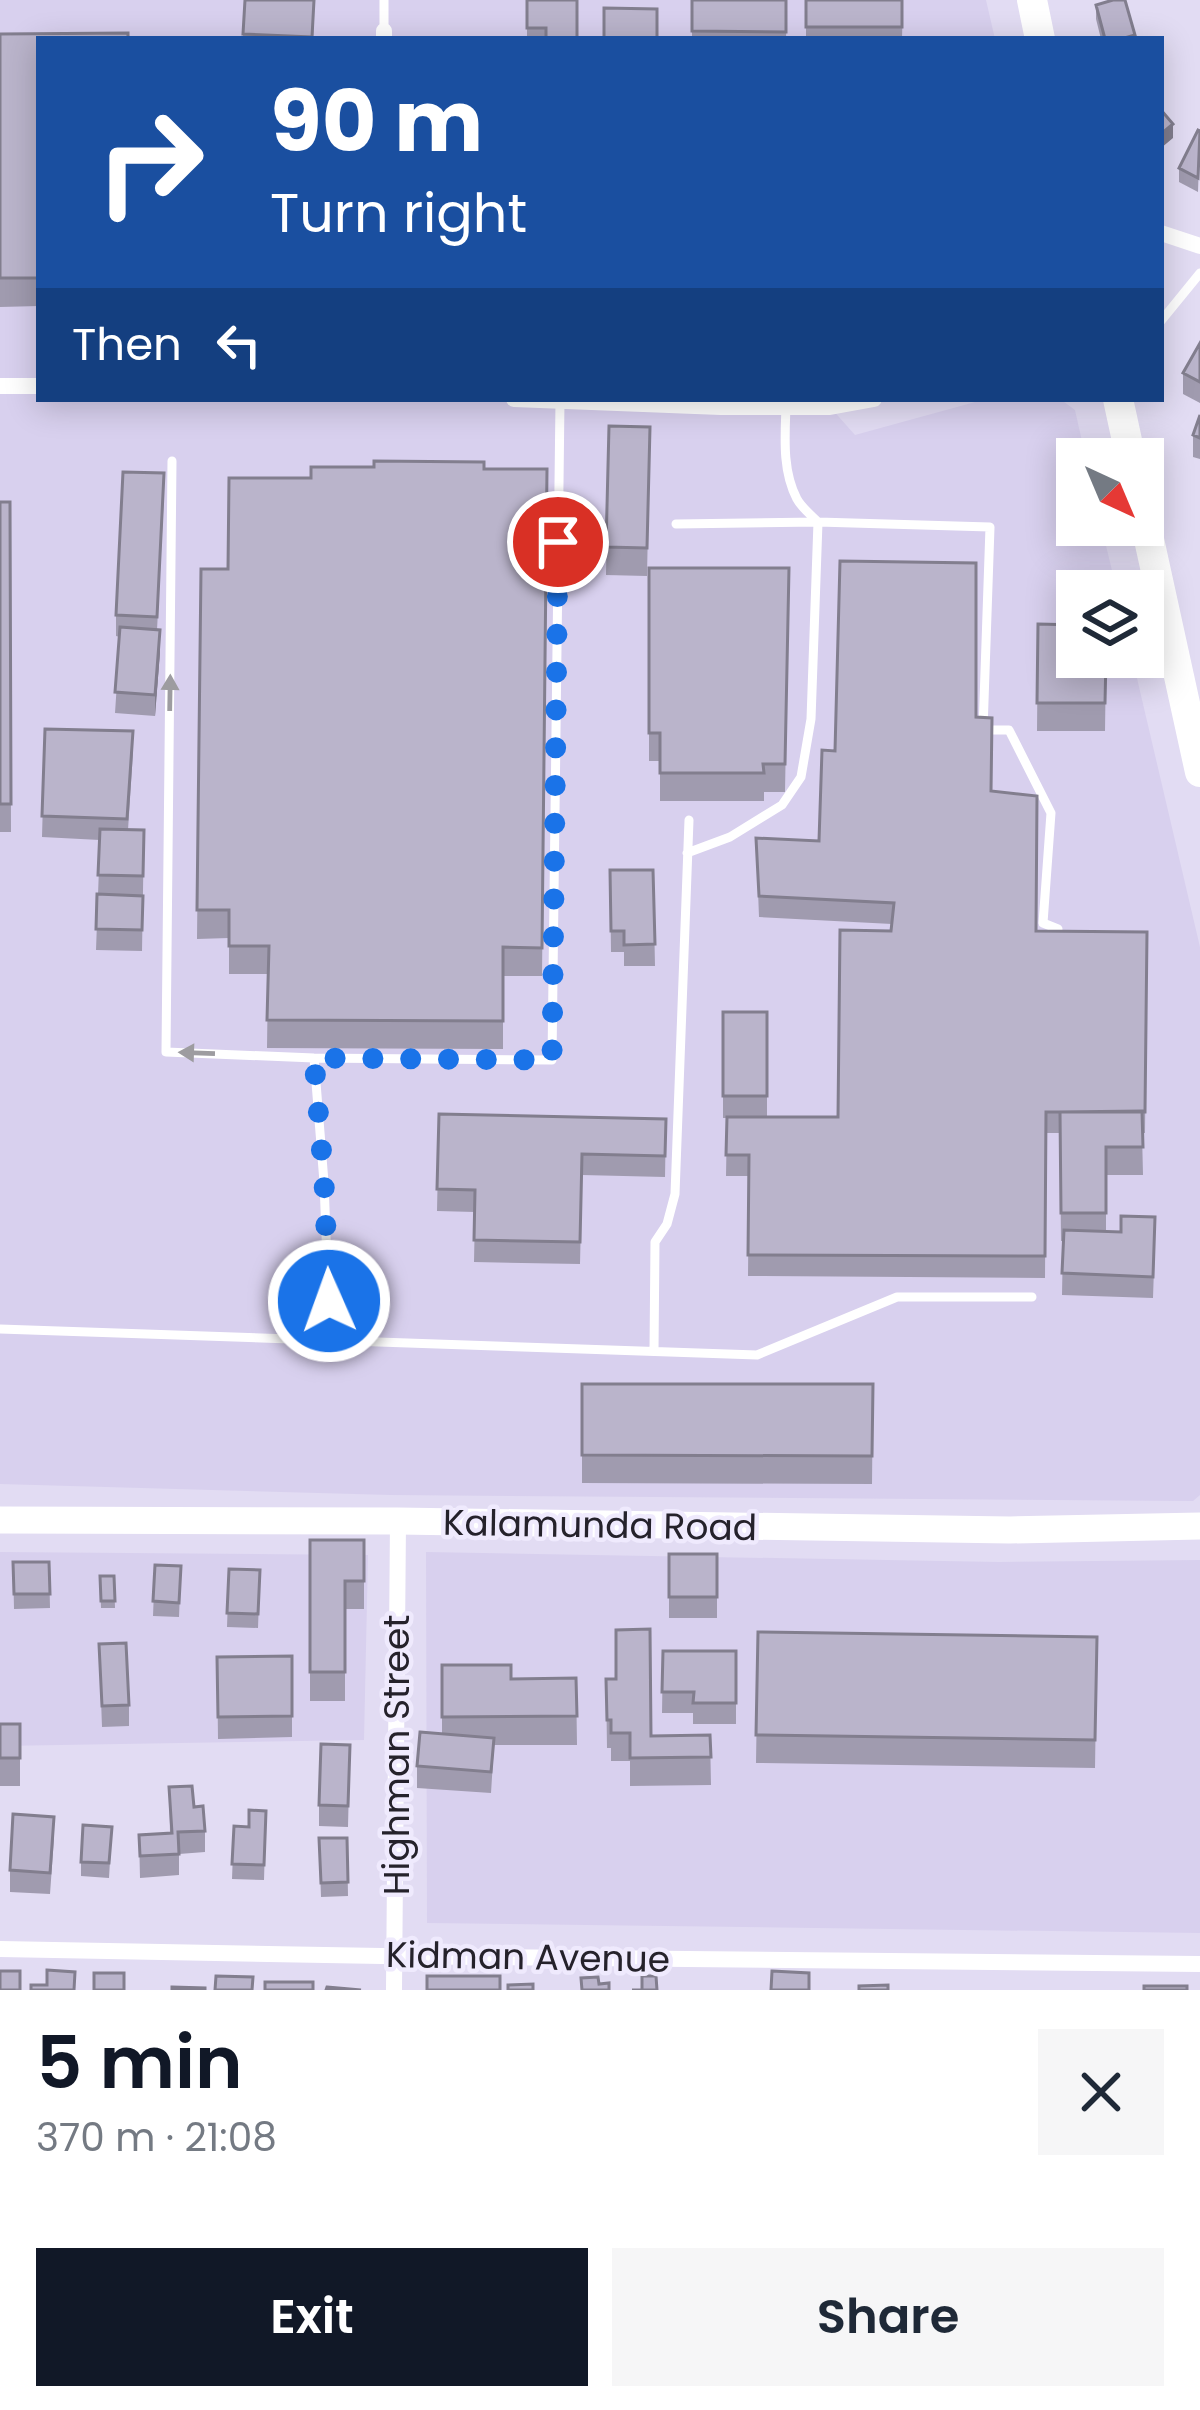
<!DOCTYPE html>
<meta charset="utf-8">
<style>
:root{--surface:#fff;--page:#f6f6f7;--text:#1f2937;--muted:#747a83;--accent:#111827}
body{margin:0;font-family:Poppins,sans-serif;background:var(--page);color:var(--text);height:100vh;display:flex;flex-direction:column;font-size:45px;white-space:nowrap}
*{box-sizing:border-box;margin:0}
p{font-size:39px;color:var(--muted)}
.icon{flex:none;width:66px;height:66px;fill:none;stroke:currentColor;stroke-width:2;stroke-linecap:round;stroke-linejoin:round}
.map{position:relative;height:1990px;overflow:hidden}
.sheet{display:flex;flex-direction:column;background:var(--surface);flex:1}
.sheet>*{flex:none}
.guide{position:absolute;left:36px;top:36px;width:1128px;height:366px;border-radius:0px;box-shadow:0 6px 30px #0003;background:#1a4fa0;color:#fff;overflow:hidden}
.needle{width:78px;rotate:136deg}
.controls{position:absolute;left:1056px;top:438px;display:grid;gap:24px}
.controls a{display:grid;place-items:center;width:108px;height:108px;border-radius:0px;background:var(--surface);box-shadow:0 6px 30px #0003;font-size:60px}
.pin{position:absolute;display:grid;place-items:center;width:102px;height:102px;color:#fff;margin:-51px;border:6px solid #fff;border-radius:50%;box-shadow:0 3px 12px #0007}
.me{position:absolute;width:132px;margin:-66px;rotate:358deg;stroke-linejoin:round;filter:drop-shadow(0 0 9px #0008)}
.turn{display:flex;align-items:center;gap:42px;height:252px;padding:0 36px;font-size:54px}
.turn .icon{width:156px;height:156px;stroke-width:2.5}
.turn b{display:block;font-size:84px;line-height:102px}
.then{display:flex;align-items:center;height:114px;padding:0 36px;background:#0003;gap:24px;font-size:45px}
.round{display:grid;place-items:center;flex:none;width:126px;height:126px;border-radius:0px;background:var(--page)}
.head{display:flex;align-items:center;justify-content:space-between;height:204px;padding:0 36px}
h1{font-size:72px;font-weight:600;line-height:90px;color:var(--accent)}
.cta{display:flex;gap:24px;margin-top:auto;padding:24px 36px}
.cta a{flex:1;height:138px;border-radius:0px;background:var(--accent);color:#fff;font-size:48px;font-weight:600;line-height:138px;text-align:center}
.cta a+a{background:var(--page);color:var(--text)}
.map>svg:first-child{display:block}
.built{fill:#d8d0ee}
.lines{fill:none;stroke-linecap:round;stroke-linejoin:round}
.lane{stroke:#fff;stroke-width:9}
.street{stroke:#fff;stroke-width:16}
.primary{stroke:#fff;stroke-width:27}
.highway{stroke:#fff;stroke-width:30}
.wall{fill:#a09baf}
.shaded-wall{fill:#827e8e}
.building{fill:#bab4cb;stroke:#827e8e;stroke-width:3}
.oneway{fill:#9d9ca0}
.route{stroke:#1a73e8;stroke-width:21;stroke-dasharray:0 37.8}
.labels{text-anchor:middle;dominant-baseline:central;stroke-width:9;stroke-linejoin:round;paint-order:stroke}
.street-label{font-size:36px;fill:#25222b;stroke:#efeafd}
</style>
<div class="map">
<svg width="1200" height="1990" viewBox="0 0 1200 1990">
<rect width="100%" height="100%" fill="#e2dcf3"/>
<path class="built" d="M0,0H986L995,39H39V399H831V408L855,435L986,399H1060L1075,410L1086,459H1077V525H1101L1117,591H1077V657H1132L1200,947V1495L1193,1501L391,1495L0,1484Z
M0,1552L368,1555L364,1740L0,1746Z
M426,1552L999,1562L1200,1560V1933L427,1923Z"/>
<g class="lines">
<path class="lane" d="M384,0V31
M1161,321L1200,273
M172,461L166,1052L314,1058L552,1060L560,401
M676,524L818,522L990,527L983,730H1009L1051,813L1043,923L1058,929
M687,853L730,837L782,805L801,777L811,719L818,522C811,515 801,507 797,499C782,471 785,436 786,406
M314,1058L324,1182L330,1341
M0,1329L757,1355L897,1297H1032
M654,1351L655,1242L667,1224L675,1194L689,820"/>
<path class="street" d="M384,39V31
M1161,233L1200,246
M0,386H39
M514,399L721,407H830L874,399
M0,1949L382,1956L1200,1964
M394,1990L398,1521"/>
<path class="primary" d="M0,1520L398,1521L1010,1530L1200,1526"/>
<path class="highway" d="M1032,0L1040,39
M1118,399L1131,459
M1143,512L1200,772"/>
</g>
<path class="wall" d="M527,0L577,39H527Z
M692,0H787L786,39H692Z
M806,0H903L902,39H806Z
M1096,5L1135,39H1101L1096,19Z
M314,18L313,39H243V34Z
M0,34L39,39V306L0,307Z
M1200,131L1198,192L1179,182V168Z
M1200,343V403L1183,394V373Z
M1200,415V459L1193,457V435Z
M609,426L650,427L647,576L606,575Z
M484,469H547L542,976H503V1049L267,1048L268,974H229V938L197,939L201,569H228L311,478Z
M164,495L157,630L160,652L155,716L115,713L120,637L116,636V615Z
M0,502H10L11,832H0Z
M649,568H789L785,792H764V801H660V761H649Z
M1038,624L1106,657L1105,731H1037Z
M976,717L991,791L1036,931L1147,932L1145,1133H1142L1143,1175H1106V1232L1155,1239L1153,1298L1062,1295L1063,1241H1061L1060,1133H1046L1045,1278L748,1276L749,1176H726L727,1118H723V1012H767V1117H838L892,924L759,917L756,838L819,841L835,751Z
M45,729L133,752L128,830H144L142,951L96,950L100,840L42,837Z
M653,870L655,966H624V952H611L610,871Z
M439,1114L666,1119L665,1177L582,1175L580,1264L474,1262L475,1212L437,1211Z
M582,1384H873L872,1484L582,1483Z
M310,1540H364V1609H345V1701H310Z
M669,1554H717V1618H669Z
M13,1562H49L50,1608L14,1609Z
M155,1565L181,1566L179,1617L153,1616Z
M229,1569L260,1570L258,1628L227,1627Z
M100,1576H114L115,1608H101Z
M758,1632L1097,1637L1095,1768L756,1763Z
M99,1644L129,1705V1726L102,1727Z
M663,1651H736V1724H693V1713H662Z
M292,1656V1737L218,1739L217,1657Z
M442,1665L511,1679L576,1678L577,1745H494L491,1793L417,1788V1766L442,1734Z
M606,1679L651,1736L710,1735L711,1785L630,1786V1761H611V1748H607Z
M0,1724H20V1786H0Z
M350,1745L348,1827L319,1826V1805Z
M169,1787L194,1807L205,1831V1852L179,1854V1875L140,1878L139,1835L170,1833Z
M266,1811L264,1880L232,1879L234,1826L249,1827Z
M112,1827L109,1878L81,1876V1862Z
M54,1838L50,1894L10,1892V1870Z
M319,1838H347L348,1896L321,1897Z"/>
<path class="shaded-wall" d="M1173,124V138L1161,148V134Z
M160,630V652L155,716V695Z"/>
<path class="building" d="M245,0H314L312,37L243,34Z
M527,0H577V39H546V28H527Z
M692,0H786V32L692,31Z
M806,0H902V27H806Z
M1113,0H1125L1135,35L1121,39H1105L1096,5Z
M604,8L657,9V39H604Z
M128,33V39H39V278H0V34Z
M1161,110L1173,124L1161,134Z
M1198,130L1200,131L1198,178L1179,168Z
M1200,343V382L1183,373Z
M1200,415V438L1193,435Z
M609,426L650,427L647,548L606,547Z
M374,461L484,462V469H547L542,948L503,947V1021L267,1020L269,946H229V910H197L201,569H228L229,478H311V467H374Z
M123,472L164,473L157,617L116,615Z
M0,502H10L11,804H0Z
M840,561L976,563V717L992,718L991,791L1037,796L1036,931L1147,932L1145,1112H1046L1045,1256L748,1255L749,1155H726L727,1117H838L840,930L891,931L894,903L759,896L756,838L819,841L822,750L835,751Z
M649,568H789L785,764H763L764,773H660V733H649Z
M1038,624L1077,625V657H1106L1105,703H1037Z
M120,627L160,630L155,695L115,692Z
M45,729L133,731L127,819L42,816Z
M100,829L144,830L143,876L98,875Z
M610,870H653L655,944L624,945V931H611Z
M97,894L143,896L142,930L96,929Z
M723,1012H767V1096H723Z
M1142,1111L1143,1147H1106V1213H1061L1060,1112Z
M439,1114L666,1119L665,1156L582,1154L580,1242L474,1240L475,1190L437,1189Z
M1121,1216L1155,1217L1153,1277L1062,1273L1064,1230L1121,1232Z
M582,1384H873L872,1456L582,1455Z
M310,1540H364V1581H345V1672H310Z
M669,1554H717V1597H669Z
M13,1562H49L50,1594H14Z
M155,1565L181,1566L179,1603L153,1601Z
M229,1569L260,1570L258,1614L227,1613Z
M100,1576H114L115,1601H101Z
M650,1629L651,1736L710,1735L711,1757L630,1758V1733H611V1720H607L606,1679H616V1630Z
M758,1632L1097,1637L1095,1740L756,1735Z
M126,1643L129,1705L102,1706L99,1644Z
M663,1651H736V1703H693L694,1692H662Z
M292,1656V1716L218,1717L217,1657Z
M442,1665H511V1679L576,1678L577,1716L442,1717Z
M0,1724H20V1758H0Z
M420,1732L494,1738L491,1772L417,1766Z
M321,1744L350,1745L348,1806L319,1805Z
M192,1786L194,1807L203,1806L205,1831L178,1832L179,1854L140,1856L139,1835L172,1833L169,1787Z
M249,1810L266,1811L264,1865L232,1864L234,1826L249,1827Z
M13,1814L54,1817L50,1873L10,1870Z
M83,1825L112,1827L109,1863L81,1862Z
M319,1838H347L348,1882L321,1883Z
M47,1970L75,1972L74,1990H31V1985H47Z
M0,1971H20V1990H0Z
M772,1971L809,1973V1990H771Z
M94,1973H124V1990H94Z
M216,1976L253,1977L252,1990H215Z
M427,1976H500V1990H427Z
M642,1976H656L657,1990H632H642Z
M598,1977L599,1984L609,1983V1990H582L581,1978Z
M265,1982H313V1990H265Z
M533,1984V1990H508V1985Z
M888,1985V1990H859V1986Z
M1144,1986H1187V1990H1144Z
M172,1987L205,1988V1990H172Z
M327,1987L361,1990H326Z"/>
<defs><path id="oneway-solid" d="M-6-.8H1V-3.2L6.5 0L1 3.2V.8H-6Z" transform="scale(3)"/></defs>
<g class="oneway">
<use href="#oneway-solid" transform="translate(170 693) rotate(-89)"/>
<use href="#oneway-solid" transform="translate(197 1053) rotate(-178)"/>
</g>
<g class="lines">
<path class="route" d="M329,1301L324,1182L314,1058L552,1060L558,542"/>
</g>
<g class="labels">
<g class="street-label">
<text transform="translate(600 1525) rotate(1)">Kalamunda Road</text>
<text transform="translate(396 1755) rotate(-90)">Highman Street</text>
<text transform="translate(528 1957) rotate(1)">Kidman Avenue</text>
</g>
</g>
</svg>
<div class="controls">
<a><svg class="needle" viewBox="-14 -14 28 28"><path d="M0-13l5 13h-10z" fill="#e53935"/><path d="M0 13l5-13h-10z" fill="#747a83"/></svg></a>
<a><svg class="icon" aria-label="layers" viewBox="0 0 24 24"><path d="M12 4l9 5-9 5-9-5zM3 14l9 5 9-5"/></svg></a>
</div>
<div class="pin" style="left:558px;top:542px;background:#d93025"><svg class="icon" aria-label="arrive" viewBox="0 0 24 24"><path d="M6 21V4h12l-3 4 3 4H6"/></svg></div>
<svg class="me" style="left:329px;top:1301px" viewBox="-20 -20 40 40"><circle r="17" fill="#1a73e8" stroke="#fff" stroke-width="3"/><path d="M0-11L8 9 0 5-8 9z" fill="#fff"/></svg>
<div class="guide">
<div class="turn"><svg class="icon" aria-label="right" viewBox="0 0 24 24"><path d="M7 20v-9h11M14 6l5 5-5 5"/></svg><div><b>90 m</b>Turn right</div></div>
<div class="then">Then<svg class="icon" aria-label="left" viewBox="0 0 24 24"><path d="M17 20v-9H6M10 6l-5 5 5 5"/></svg></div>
</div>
</div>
<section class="sheet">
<div class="head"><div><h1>5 min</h1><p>370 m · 21:08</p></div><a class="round"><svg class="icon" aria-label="close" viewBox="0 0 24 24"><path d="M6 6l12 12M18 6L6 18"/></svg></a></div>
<div class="cta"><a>Exit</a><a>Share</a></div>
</section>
